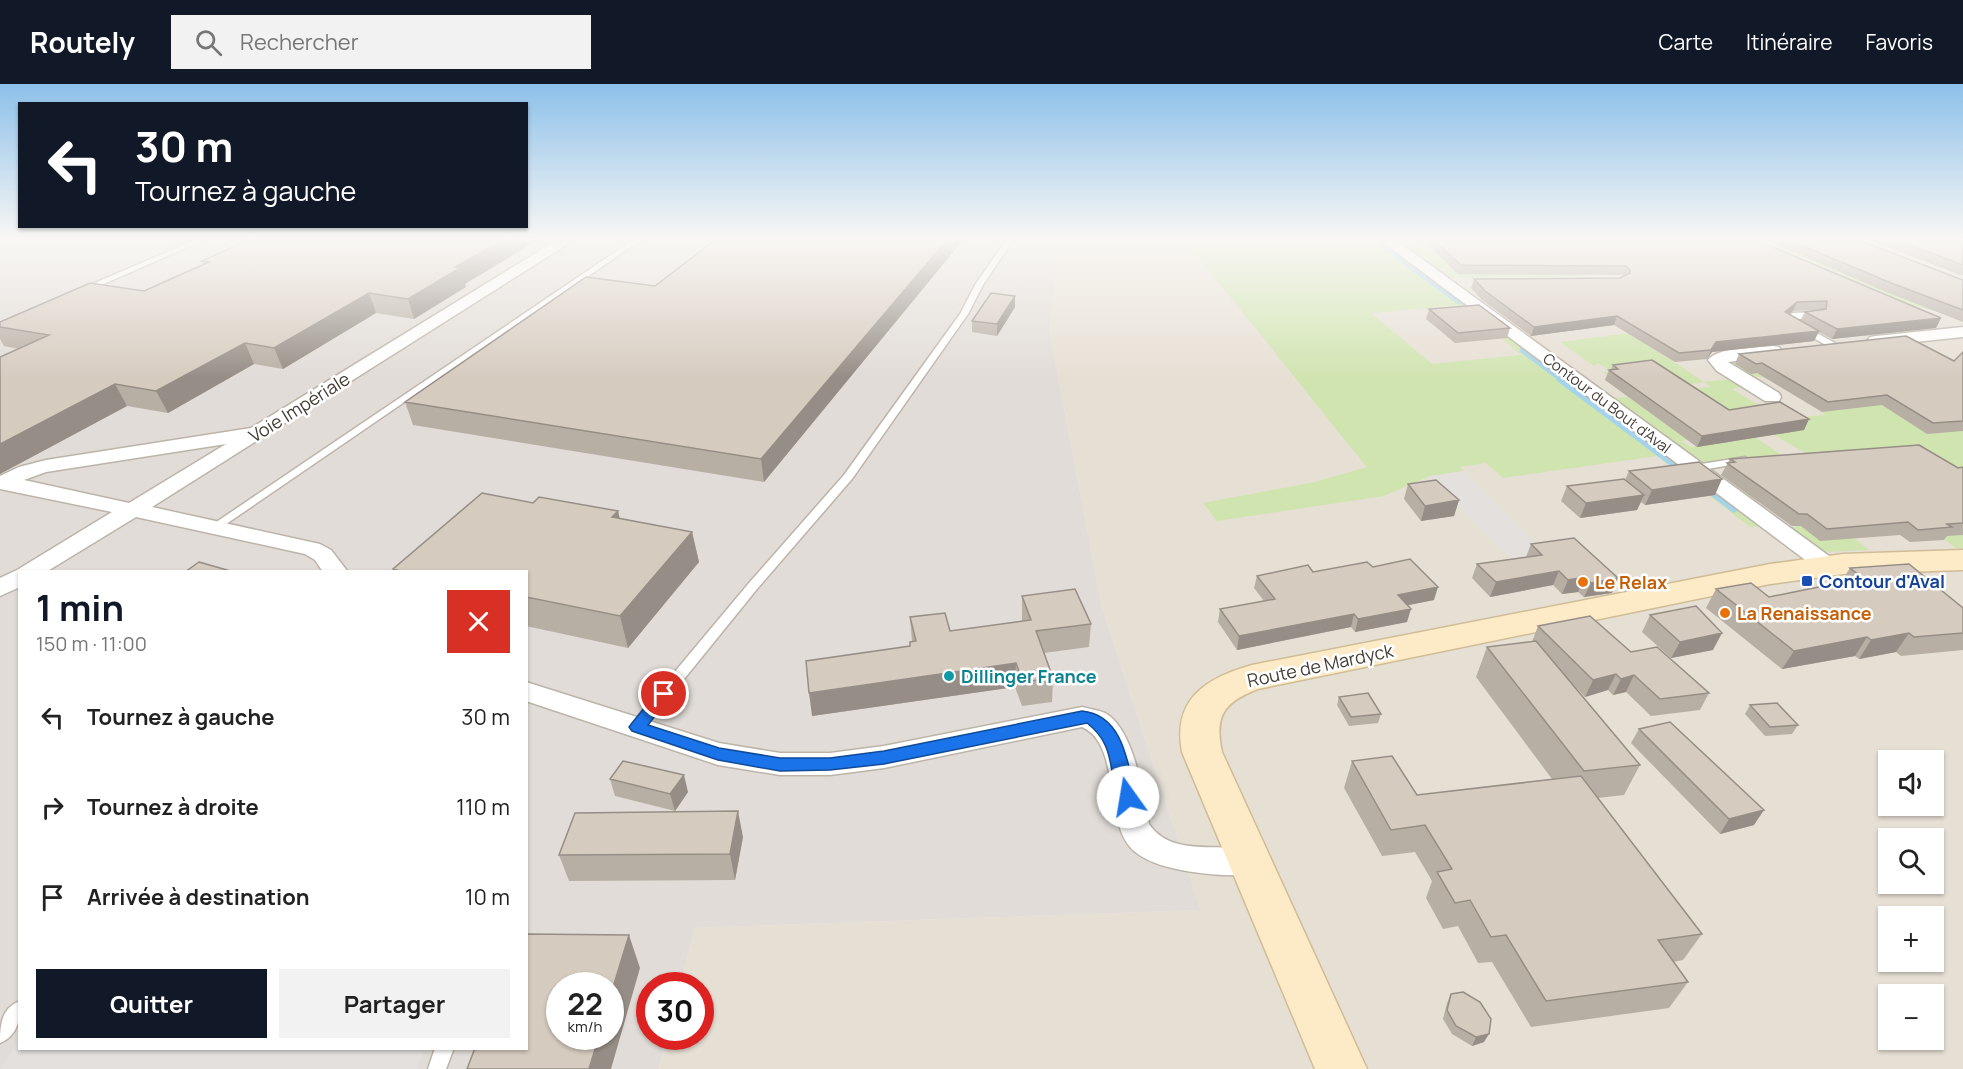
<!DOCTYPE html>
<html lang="fr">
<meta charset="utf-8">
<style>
:root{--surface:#fff;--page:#f2f2f2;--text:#222;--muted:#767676;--accent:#111827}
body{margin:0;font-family:Manrope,sans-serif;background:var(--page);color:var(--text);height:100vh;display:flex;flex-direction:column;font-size:22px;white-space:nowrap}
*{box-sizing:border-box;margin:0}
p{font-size:20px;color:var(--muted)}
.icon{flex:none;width:33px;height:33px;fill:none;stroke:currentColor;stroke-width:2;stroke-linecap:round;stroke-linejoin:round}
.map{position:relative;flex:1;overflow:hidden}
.details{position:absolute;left:18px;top:486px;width:510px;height:480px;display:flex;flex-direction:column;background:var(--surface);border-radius:0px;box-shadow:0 2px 4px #0004}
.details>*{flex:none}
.guide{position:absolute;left:18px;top:18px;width:510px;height:126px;border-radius:0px;box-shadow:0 2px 4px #0004;background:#111827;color:#fff;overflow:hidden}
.tools{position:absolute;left:1878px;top:666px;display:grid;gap:12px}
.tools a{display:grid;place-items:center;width:66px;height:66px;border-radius:0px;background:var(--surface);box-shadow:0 2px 4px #0004;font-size:30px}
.speed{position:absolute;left:546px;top:888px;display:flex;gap:12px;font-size:30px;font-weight:700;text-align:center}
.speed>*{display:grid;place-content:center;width:78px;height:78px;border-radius:50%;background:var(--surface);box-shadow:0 2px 4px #0004;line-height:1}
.speed small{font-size:15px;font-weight:400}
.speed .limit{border:9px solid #d22;background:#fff;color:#111}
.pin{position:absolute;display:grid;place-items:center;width:51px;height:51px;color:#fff;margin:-26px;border:3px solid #fff;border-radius:50%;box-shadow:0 2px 6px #0007}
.me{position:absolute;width:66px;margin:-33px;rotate:347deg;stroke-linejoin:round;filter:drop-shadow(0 0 4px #0008)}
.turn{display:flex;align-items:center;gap:21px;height:126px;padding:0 18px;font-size:27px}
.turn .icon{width:78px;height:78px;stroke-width:2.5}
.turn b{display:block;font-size:42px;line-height:51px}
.round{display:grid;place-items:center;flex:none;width:63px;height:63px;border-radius:0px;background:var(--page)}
.head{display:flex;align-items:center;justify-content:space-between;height:102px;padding:0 18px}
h1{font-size:36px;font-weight:700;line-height:45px;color:var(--accent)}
.button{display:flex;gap:12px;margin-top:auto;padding:12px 18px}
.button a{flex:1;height:69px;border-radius:0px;background:var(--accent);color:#fff;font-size:24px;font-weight:700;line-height:69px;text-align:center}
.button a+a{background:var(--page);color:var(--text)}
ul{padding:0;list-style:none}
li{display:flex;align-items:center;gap:18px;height:90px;padding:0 18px}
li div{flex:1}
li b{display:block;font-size:22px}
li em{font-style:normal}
header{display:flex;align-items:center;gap:36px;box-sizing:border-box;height:84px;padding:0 30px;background:var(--accent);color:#fff}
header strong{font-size:28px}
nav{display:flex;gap:33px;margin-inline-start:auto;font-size:21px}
.search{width:420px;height:54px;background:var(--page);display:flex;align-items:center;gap:15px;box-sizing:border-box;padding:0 21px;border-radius:0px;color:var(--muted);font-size:22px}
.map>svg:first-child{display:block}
.residential{fill:#e6dfd4;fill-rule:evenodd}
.industrial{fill:#e1dcd7;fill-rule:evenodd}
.green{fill:#d0e4b0;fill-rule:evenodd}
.parking{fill:#e3e0de}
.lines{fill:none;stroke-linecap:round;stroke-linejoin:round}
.stream-far1{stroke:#a4d3ec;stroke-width:5}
.stream{stroke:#a4d3ec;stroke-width:7}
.lane-casing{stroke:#bdb4a9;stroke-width:3}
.street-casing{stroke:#bdb4a9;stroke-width:3}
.secondary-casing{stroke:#d0bd97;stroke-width:3}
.lane{fill:#fff;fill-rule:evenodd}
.street{fill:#fff;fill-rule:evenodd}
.secondary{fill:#fcebc6;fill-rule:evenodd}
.wall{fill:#b8afa4;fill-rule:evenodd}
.shaded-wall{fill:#968e86}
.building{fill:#d6cbbf;stroke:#968e86;stroke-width:1.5}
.route{fill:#1a73e8;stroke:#114b97;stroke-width:1.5}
.transit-dot{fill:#1a4fb4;stroke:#fff;stroke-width:2}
.food-dot{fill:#e8710a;stroke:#fff;stroke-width:2}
.culture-dot{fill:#0f9aa8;stroke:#fff;stroke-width:2}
.labels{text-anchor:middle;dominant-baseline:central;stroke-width:5;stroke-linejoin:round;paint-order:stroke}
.far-street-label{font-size:15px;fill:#443d35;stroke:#fff}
.street-label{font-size:18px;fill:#443d35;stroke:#fff}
.transit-label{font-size:18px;font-weight:bold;fill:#164399;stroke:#fff;text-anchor:start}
.food-label{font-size:18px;font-weight:bold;fill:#c56008;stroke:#fff;text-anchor:start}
.culture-label{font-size:18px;font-weight:bold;fill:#0d838f;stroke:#fff;text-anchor:start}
</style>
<header>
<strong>Routely</strong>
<div class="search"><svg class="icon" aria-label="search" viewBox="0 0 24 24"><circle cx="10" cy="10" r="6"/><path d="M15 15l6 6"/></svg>Rechercher</div>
<nav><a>Carte</a><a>Itinéraire</a><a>Favoris</a></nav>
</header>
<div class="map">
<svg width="1963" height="985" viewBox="0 0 1963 985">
<rect width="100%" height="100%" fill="#f2ede6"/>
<path class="residential" d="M1057,156H1963V985H659L667,953L700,952V902L680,901L695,844L1201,826L1102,524L1050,250ZM1888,676H1934V722H1888ZM1888,754H1934V800H1888ZM1888,832H1934V878H1888ZM1888,910H1934V956H1888Z"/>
<path class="industrial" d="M0,156H1057L1050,250L1102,524L1201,826L695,844L680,901L650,902V952L667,953L659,985H0ZM20,488H526V964H20ZM560,902H610V952H560Z"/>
<path class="green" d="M1182,156H1382L1470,220L1466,222L1470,225L1520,258L1517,260L1530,266L1765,442L1750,443L1657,372L1503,394L1486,379L1460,383L1464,387L1430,392L1384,412L1217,437L1203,419L1315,398L1367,383C1305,308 1246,229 1182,156ZM1457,221L1502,255L1521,271L1432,280L1371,229Z
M1397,156H1578L1551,163L1584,192L1448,194Z
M1767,156H1804L1792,157L1810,165H1823L1819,163L1826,162L1819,158H1821L1840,169L1852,172L1825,156L1849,157L1841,158L1865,172L1894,182L1881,184L1924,203L1940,201L1929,196L1941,194L1950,198L1942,200L1963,208V214L1940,205L1928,207L1963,222V231L1952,232L1898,217L1767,160L1764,157ZM1834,170L1851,179L1849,180L1867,190L1849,191L1819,171Z
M1630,249L1704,298L1731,295L1744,301L1743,303L1732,305L1753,318L1765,322L1782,320L1802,333L1825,331L1822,328L1845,325L1833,317L1848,315L1810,289C1786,292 1746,302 1731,277L1795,270L1827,292L1856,289L1822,268L1901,258L1963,286L1957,288L1963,292V295L1949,296L1963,303V317L1959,314L1933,317L1943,324L1963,322V464H1956L1890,416L1899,415L1871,393L1858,394L1820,367L1805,369L1774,351L1756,354L1785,373L1711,386L1611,314L1628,313L1667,341L1685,338L1647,310L1711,303L1704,298L1690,300L1666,284L1633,289L1638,293L1631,294L1634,296L1630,297L1622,292L1611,293L1604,288L1612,287L1598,279L1594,282L1560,258ZM1912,267L1933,280H1903L1885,270ZM1877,271L1898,283L1861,284L1845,275ZM1727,346L1732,349L1723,351L1730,357L1691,363L1681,357L1722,351L1717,347ZM1938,398L1961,414L1924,417L1900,400Z
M1751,401L1836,439L1869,466L1824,468L1776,432L1791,443L1801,442L1849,455L1768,418H1757L1736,403Z"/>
<path class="parking" d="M1464,387L1545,469L1510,474L1430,392Z
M19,956L20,964L425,965L416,985H0Z"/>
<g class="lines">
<path class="stream-far1" d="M1375,156L1459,218
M1522,266L1562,296"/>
<path class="stream" d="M1560,295L1682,386
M1709,406L1734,425"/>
<defs>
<path id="lane" d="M195,156H204L83,209L76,207Z
M633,156H641L219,445L215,446L209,443Z
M1006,156H1013L983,201L968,230L852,395L757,505L642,647H632L630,643L632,639L749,499L844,391L960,230L975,201Z
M1818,228H1821V232L1793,236L1835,259V263H1829L1783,236L1793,229Z
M1745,373L1750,376L1749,378L1695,387L1690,384L1695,381Z
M20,917C20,934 19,951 0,959C0,942 1,924 20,917Z
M435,964H454L446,985H428Z"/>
<path id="street" d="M557,156H574L152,423L320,460L331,466L348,488H323L315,476L305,470L136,433L46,488H20V503L0,512V494L17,486L112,428L0,405V392L19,383L46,376L251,344ZM226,360L129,419L24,396L46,388Z
M1380,156H1396L1836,477L1840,482L1836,487L1828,489L1820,487Z
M1963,243V253L1876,262L1870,261L1867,257L1870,253L1876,252Z
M1773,262L1779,263L1782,267L1779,271L1728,278L1779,309L1781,313L1779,317H1765L1717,287L1708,276C1718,263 1757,263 1773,262Z
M526,598L719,659L780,669H830L884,662L1082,623C1089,625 1098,626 1105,629C1134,645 1143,710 1149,740C1173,776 1227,756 1261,768L1266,777L1261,786C1240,794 1215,791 1193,788C1173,785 1144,779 1130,763C1105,734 1120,659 1082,643L884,684L830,691H780L718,681L526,617Z"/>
<path id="secondary" d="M1963,466V486L1843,490L1770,500L1258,605C1224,618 1214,632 1222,668L1367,985H1315L1182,668C1172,615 1206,594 1252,581L1770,480L1843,470Z"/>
</defs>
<use href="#lane" class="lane-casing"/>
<use href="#street" class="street-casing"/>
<use href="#secondary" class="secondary-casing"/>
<use href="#lane" class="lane"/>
<use href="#street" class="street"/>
<use href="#secondary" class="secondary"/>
</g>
<path class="wall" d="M963,156L764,398L413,341L405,318L655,202Z
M1414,156H1756L1941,234L1936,244L1832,255L1819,248L1814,257L1712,268L1707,275L1675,278L1614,241L1531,252L1482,216L1471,204L1474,195L1620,194L1624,192L1623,191L1458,190L1426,159L1420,160ZM1816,226L1805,228L1800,237L1789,230L1793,227Z
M1766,156H1858L1963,196V238L1886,208Z
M1869,156H1963V192Z
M202,177L465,200L466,203L414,235L376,229L283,285L254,280L168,329L127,322L0,390V273L19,265L4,262L0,255V238L144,207L203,180Z
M1015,212V223L997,252L972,248V237Z
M1429,225L1510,244L1507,254L1455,259L1426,235Z
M1963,268V347L1927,350L1882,321L1822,328L1757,289L1751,290L1735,280L1739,270L1954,277Z
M1613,281L1729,326L1809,335L1804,346L1697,363L1605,296L1609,286L1611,285Z
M1730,375L1958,384L1963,383V451L1947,452L1944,456L1910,458L1900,451L1820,457L1801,442H1792L1721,391Z
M1629,387L1715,411L1645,421L1641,418L1637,426L1580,434L1561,417L1567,402L1625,396Z
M1408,400L1459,416L1454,432L1421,437L1404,415Z
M533,419L618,427L619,434L692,448L699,478L628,564L526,542V488H394L393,485Z
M1531,460L1612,509L1584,513L1578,508L1562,510L1553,501L1490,513L1472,494L1477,480L1526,473Z
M1373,483L1434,516L1408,521L1407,538L1355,548L1351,543L1237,566L1218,538L1220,525L1264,517L1254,504L1257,492Z
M1850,484L1963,524V566L1901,572L1896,568L1859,575L1855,572L1782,585L1706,524L1716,505L1769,513L1841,498Z
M1022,512L1091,540L1089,563L1044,569L1053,594L1052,618L1022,622L1015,603L812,632L910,563V558H912L910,533L950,547L1022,537Z
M1650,531L1713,566L1671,574L1642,548Z
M1538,542L1631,568L1709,609L1700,626L1651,632L1626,608L1613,611L1608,606L1585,613L1570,597L1640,681L1624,711L1598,714L1702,850L1683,876L1673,878L1688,898L1669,924L1531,943L1492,878L1478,879L1458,842L1443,845L1426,814L1432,797L1415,768L1382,772L1344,704L1352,677L1417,711L1552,695L1476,593L1487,563L1532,558Z
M1339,613L1381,630L1378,639L1349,642L1337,621Z
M1750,621L1798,641L1792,650L1765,652L1745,630Z
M1639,645L1754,741L1720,750L1631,659Z
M610,695L688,708L675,727L615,712Z
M743,753L735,796L569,797L559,771Z
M1451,910L1484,958L1472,962L1452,950L1443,935L1447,919Z"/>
<path class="shaded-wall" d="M503,156H538L465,200L466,203L414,235L408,215L455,183Z
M947,156H963L764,398L761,375Z
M369,209L376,229L283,285L274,264Z
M1015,212V223L997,252V240Z
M1797,218L1793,227L1781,237L1785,228Z
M1617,232L1614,241L1531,252L1534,243Z
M1941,234L1936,244L1832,255L1837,245Z
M1819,247L1814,257L1712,268L1707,275L1711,266L1716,258Z
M245,259L254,280L168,329L156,307Z
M115,300L127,322L0,390V360Z
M1809,335L1804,346L1697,363L1702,352Z
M1722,395L1715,411L1645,421L1652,406Z
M1644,411L1637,426L1580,434L1586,419Z
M1459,416L1454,432L1421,437L1425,422Z
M618,427L625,457L612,433Z
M692,448L699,478L628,564L620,532Z
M1559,487L1553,501L1490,513L1496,498Z
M1585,493L1578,508L1562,510L1568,496Z
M1618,494L1612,509L1584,513L1591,499Z
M1438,503L1434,516L1394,524L1398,511Z
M1411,525L1407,538L1355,548L1358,535Z
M1354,530L1351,543L1237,566L1239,552Z
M1722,549L1713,566L1671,574L1680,558Z
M1909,549L1896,568L1859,575L1871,556Z
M1867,553L1855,572L1782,585L1794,567Z
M1016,579L1015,603L812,632L809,609Z
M1616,590L1608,606L1585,613L1593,596Z
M1634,591L1626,608L1613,611L1621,595Z
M684,691L688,708L675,727L670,710Z
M1764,726L1754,741L1720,750L1729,735Z
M738,727L743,753L735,796L730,770Z
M629,851L640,884L611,985H589L599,952H610V913Z
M1489,950L1484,958L1472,962L1476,953Z"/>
<path class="building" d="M248,156H503L455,183L460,184L408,215L369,209L274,264L245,259L156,307L115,300L0,360V273L49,251L0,243V238L90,199L144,207L209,178L202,177Z
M715,156H947L761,375L405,318L586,193L655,202Z
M1433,156H1756L1941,234L1837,245L1805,228L1826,225L1827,217L1797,218L1785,228L1819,247L1716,258L1711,266L1679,269L1617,232L1534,243L1485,207L1474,195L1620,194L1630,189V186L1626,182L1461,181Z
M1789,156H1858L1963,196V226L1891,199Z
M1896,156H1963V181Z
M991,209L1015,212L997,240L972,237Z
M1479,221L1510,244L1458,249L1429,225Z
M1906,252L1954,277L1963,268V337L1933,339L1887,311L1828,318L1762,279L1756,280L1739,270Z
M1652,276L1729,326L1780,318L1809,335L1702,352L1609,286L1618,285L1613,281Z
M1919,361L1958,384L1963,383V439L1947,440L1952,443L1918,446L1908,438L1827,445L1807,430H1799L1727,379L1735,378L1730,375Z
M1699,378L1722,395L1652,406L1629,387Z
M1624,395L1644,411L1586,419L1567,402Z
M1436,396L1459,416L1425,422L1408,400Z
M482,409L533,419L539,413L618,427L612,433L692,448L620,532L526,513V488H403L393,485Z
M1574,454L1618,494L1591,499L1585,493L1568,496L1559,487L1496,498L1477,480L1542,471L1531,460Z
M1410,475L1438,503L1398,511L1411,525L1358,535L1354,530L1239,552L1220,525L1275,515L1257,492L1308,481L1313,488L1367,478L1373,483Z
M199,478L234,488H185Z
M1909,480L1963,524V549L1914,553L1909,549L1871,556L1867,553L1794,567L1716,505L1751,499L1769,513L1863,494L1850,484Z
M1075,505L1091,540L1036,547L1053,594L1023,598L1016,579L809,609L806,577L910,562V558L916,557L910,533L945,529L950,547L1031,536L1022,512Z
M1696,522L1722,549L1680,558L1650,531Z
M1590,532L1631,568L1657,563L1709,609L1660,615L1634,591L1621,595L1616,590L1593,596L1538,542Z
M1536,557L1640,681L1584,687L1487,563Z
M1368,609L1381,630L1351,633L1339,613Z
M1777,619L1798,641L1770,643L1750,621Z
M1670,638L1764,726L1729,735L1639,645Z
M1392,672L1417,711L1581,692L1702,850L1658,856L1688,898L1546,917L1506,851L1491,853L1470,816L1455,819L1437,788L1452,785L1425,741L1391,746L1352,677Z
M623,677L684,691L670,710L610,695Z
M738,727L730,770L559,771L575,729Z
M526,850L629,851L610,913V902H560V952H599L589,985H467L475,964H526Z
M1463,908L1480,918L1491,935L1489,950L1476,953L1456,942L1447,926L1451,910Z"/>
<linearGradient id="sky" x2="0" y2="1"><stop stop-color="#8dc0ea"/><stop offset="0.53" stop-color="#f9f7f4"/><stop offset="1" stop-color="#f9f7f4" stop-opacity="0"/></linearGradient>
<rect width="1963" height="294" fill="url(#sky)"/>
<path class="route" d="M664,605L670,606L672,610L648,641L719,664L780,674H830L884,667L1082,627C1124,631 1128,681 1136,713L1134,718L1128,720L1121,718C1106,688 1118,663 1087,639L884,680L830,686L780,687L718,676L632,647L629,643L632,639L659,606Z"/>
<rect class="transit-dot" x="1801" y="491" width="12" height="12" rx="3"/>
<g class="food-dot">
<circle cx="1583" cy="498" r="6"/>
<circle cx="1725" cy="529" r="6"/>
</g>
<circle class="culture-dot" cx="949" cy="592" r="6"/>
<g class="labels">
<g class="far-street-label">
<text transform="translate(1607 319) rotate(37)">Contour du Bout d'Aval</text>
</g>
<g class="street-label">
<text transform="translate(299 323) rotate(-32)">Voie Impériale</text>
<text transform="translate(1320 581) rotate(-12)">Route de Mardyck</text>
</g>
<g class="transit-label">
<text x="1819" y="497">Contour d'Aval</text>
</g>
<g class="food-label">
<text x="1595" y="498">Le Relax</text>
<text x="1737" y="529">La Renaissance</text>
</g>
<g class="culture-label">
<text x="961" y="592">Dillinger France</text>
</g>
</g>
</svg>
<div class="tools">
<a><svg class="icon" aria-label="sound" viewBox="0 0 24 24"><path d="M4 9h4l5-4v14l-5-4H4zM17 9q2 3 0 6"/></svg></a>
<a><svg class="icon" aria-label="search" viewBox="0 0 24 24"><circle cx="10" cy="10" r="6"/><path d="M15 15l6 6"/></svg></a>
<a>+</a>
<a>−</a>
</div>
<div class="speed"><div>22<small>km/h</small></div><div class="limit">30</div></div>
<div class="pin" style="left:664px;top:610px;background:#d93025"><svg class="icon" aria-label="arrive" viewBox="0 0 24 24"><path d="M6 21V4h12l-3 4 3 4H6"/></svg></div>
<svg class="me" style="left:1128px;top:713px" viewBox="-20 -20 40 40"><circle r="19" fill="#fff"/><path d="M0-13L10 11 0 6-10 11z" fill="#1a73e8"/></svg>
<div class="guide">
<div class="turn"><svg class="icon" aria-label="left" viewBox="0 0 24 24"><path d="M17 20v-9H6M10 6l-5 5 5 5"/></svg><div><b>30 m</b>Tournez à gauche</div></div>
</div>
<section class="details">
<div class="head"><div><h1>1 min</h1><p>150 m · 11:00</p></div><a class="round" style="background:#d93025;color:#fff"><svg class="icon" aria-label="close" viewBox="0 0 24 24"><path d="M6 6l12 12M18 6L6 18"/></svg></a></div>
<ul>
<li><svg class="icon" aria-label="left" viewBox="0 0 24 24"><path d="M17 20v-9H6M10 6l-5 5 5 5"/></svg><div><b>Tournez à gauche</b></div><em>30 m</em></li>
<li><svg class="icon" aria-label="right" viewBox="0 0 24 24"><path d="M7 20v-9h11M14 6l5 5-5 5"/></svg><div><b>Tournez à droite</b></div><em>110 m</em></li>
<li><svg class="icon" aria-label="arrive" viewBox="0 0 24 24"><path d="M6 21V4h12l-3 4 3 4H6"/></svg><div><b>Arrivée à destination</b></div><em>10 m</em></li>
</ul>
<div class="button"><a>Quitter</a><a>Partager</a></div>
</section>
</div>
